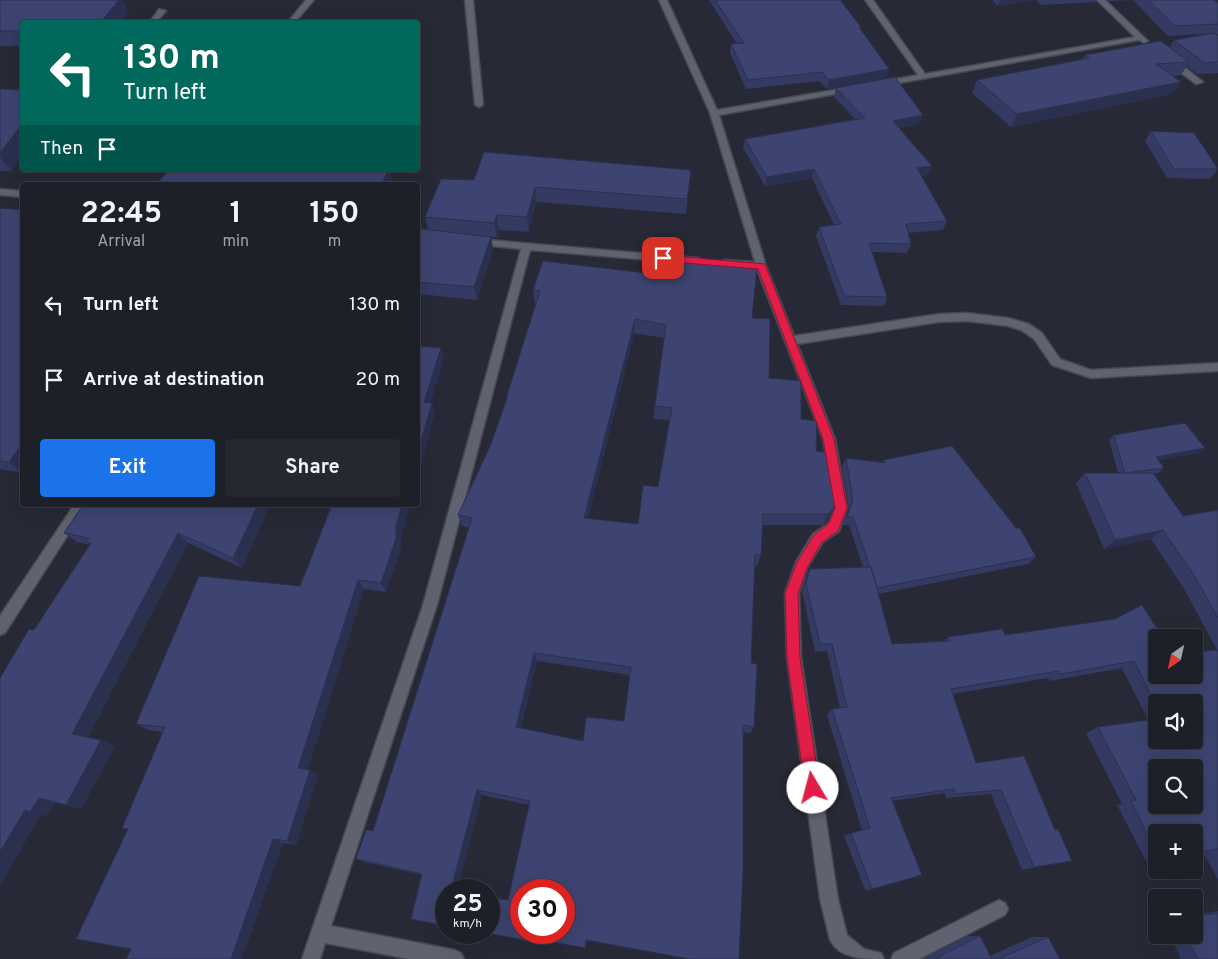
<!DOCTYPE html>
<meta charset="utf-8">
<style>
:root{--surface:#1d2028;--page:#252830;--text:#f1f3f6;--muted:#a0a3a8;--line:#3b3e45;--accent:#1a73e8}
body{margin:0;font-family:Overpass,sans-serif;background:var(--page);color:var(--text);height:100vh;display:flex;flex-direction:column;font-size:19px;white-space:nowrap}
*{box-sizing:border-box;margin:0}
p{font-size:16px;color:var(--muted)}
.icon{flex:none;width:28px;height:28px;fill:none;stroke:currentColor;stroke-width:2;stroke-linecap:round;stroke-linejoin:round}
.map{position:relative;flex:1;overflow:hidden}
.details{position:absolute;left:20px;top:182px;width:400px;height:325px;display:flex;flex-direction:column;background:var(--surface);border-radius:5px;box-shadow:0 5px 20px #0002,0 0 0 1px var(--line)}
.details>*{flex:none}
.guide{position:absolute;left:20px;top:20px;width:400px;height:152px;border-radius:5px;box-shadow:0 5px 20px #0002,0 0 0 1px var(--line);background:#00695c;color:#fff;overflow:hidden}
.needle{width:32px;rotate:214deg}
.fabs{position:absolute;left:1148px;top:629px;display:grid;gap:10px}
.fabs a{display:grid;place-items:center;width:55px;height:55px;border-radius:5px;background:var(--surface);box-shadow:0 5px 20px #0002,0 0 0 1px var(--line);font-size:25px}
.speed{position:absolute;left:435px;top:879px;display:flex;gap:10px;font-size:25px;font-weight:700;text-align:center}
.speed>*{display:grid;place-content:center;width:65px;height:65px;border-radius:50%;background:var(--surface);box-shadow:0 5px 20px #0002,0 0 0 1px var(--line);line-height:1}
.speed small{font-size:12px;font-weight:400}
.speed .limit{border:8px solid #d22;background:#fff;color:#111}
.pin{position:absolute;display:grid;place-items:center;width:42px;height:42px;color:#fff;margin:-21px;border-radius:10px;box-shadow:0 2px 8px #0006}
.me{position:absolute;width:55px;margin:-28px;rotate:352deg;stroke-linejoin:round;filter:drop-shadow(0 0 4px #0008)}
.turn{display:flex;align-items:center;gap:18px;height:105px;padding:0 20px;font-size:22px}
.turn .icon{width:65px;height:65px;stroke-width:2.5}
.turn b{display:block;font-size:35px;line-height:42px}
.then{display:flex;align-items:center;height:48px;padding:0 20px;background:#0003;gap:10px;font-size:19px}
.eta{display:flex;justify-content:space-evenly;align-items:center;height:85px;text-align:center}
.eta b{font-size:30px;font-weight:700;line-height:35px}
.cta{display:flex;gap:10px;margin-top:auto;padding:10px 20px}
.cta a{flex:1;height:58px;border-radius:5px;background:var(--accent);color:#fff;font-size:20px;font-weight:700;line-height:58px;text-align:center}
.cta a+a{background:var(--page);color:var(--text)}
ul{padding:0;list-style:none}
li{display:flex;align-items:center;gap:15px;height:75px;padding:0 20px}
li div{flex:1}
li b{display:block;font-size:19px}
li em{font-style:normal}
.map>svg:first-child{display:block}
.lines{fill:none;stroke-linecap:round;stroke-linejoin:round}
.minor-casing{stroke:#454751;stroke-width:3}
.minor{fill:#5f626f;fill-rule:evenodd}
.wall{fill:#343a61;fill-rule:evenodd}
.shaded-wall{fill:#2b304f}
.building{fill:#3d4471;stroke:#2b304f;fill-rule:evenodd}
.route{fill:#e11d48;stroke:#92132f}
</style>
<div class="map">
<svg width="1218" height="959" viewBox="0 0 1218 959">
<rect width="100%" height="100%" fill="#272a36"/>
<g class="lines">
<defs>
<path id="minor" d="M306,0H314L295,22H288Z
M465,0H473L483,105L479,107L475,105Z
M659,0H667L717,110L852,87L856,89L852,91L719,115L766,266L794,336L939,314L967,313L1008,318L1029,324L1042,333L1060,359L1091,370L1218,363V371L1091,378L1052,365L1034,339L1021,330L1008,326L967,321L939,322L797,344L835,439L847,508L839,531L823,542L807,568L799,593L801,658L838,899L847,935L864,949L881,953L884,959C863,959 840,959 830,940L820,899L787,658L785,593L796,562L813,534L829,523L835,508L823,439L757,269L724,266L719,263L724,260L755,262L710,113Z
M865,0H873L925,74L1135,37L1097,0H1105L1148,41L1144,43L1139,40L882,86H879V82L918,75Z
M159,9L166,11L156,22H150Z
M1168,59H1174L1203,82L1196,84L1168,63Z
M0,189L22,191V197L0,195Z
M477,239L699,258L704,261L699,264L530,250L437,605L331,926L455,950L461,953L464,959H409L325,943L320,959H302L423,605L521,249L474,244V240Z
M74,505H87L5,633L0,635V616Z
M999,900L1005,903L1008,909L1005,915L919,959H891L894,953Z"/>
</defs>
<use href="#minor" class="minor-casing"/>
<use href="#minor" class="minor"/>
</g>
<path class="wall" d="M0,0L129,12L22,22V46H0Z
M709,0H840L861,27L860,29L889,69L886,78L827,89L819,81L746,89L730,53L731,44H737Z
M992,0H1097L1096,2L1041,5L1036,0L998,6Z
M1107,0H1214L1218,3V34H1216L1218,36V73L1197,74L1187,66L1181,75L1172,76V94L1011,127L972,93L977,80L1082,60L1085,55L1169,48L1174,40L1205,34L1168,36L1133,0L1109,1Z
M836,88L919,124L899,128L928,175L921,176L947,221L943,230L908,233L911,244L907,253L872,252L887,297L884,306L841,305L816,236L819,227L834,225L812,178L765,186L743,148L745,139L855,119L834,97Z
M0,89L22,90V155L11,171H0Z
M1151,131L1218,169L1210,179L1167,178L1145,141Z
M691,170L686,214L536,202L529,232L499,230L497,238L491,237L493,249L477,300L418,294V238L428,230L425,217L474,180Z
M0,208L22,473L0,469Z
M533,290L752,318L769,378L801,419L816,451L839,496L827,522L823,525H762L761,555L757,566L754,565L751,663L754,727L750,733L743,732L587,940L586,948L549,941V945L508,900L529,805L482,795L457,890H446L422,875L364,862L356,859L373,831L469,528L462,526L458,515L491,444L507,398V395L536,304H535ZM634,333L664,338L653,419L669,420L658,487L638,524L588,519ZM537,661L630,675L624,721L583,741L521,728Z
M1114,435L1205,448L1199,453L1158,460L1164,468L1158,473L1153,474L1183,516L1218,510V880L1203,852L1156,832V859L1146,861L1117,805L1122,804L1086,733L1098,727L1148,720L1122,668L1050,681L1048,678L952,694L976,763L1055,830L1072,861L1022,870L991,794L946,798L945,793L892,801L872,889L865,890L844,836L851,833L862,830L827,715L832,709L840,708L827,651L815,652L802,591L806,578L810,569L863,567L849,525H843L849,508L842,467L846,458L882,462L884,460L1036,557L1028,564L878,594L892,644L944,641L948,637L1005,635L1115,619L1156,675L1217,650L1183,587L1151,539L1104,549L1076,483L1085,473H1118L1109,440ZM1156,702L1194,740H1156Z
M83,505H270L242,568L188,543L88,737L115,746L81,809L55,802L47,816L41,814L0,885V678L34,630L90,545L77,542L64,533Z
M321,505H410L401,536V548L386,592L364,589L308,769L310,770L318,775L296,845L283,843L131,949L128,829L122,828L163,732L149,730L136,724L300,586L331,506Z
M1218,911V959H1181L1170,935H1194V915Z
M967,936H980L990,956L1032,937H1048L1060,959H923Z"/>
<path class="shaded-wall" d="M119,0H123L129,12L121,22H101Z
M1000,0H1036L998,6Z
M419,31L421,43L418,52V34Z
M889,69L886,78L827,89L829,80Z
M1181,82L1172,94L1011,127L1017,114Z
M923,115L919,124L890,130L893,121Z
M22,124V155L11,171L0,157V153Z
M932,166L928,175L913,177L917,168Z
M814,169L812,178L765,186L767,177Z
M390,170L393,182L392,185H381Z
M535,187L536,202L529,232L527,217Z
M497,215L499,230L497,238L494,223Z
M491,237L493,249L477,300L474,287Z
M635,319L634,333L585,530L584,518Z
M441,348L444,359L428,414L424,402Z
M432,403L435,414L418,477V452Z
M22,444V473L9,462Z
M1205,448L1199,453L1150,462L1156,457Z
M258,505H270L242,568L233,558Z
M402,505H410L401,536V548L386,592L381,583Z
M833,510L827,522L823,525L828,514Z
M1163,530L1151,539L1104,549L1115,540Z
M178,533L188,543L87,740L72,734Z
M358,580L364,589L307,773L298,768Z
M534,653L537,661L519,734L516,727Z
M101,740L115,746L81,809L66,805Z
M310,770L318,775L296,845L287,841Z
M477,790L482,795L457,890H451Z
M39,798L55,802L47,816L30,812Z
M25,810L41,814L0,885V852Z
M273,839L283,843L242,959H231Z"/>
<path class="building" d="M0,0H119L101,22H22V31H0Z
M715,0H840L861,27H859L889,69L829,80L822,72L748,80L731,44L744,43Z
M1148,0H1214L1218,3V24L1175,26Z
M1215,33L1218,36V62L1205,63L1174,40Z
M1161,41L1189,62L1156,64L1181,82L1017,114L977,80L1089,58L1085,55Z
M895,77L923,115L893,121L932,166L917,168L947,221L906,224L911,244L869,243L887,297L844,296L819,227L841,224L814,169L767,177L745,139L865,118L836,88Z
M0,89L22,90V124L0,153Z
M1151,131L1194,133L1218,169H1174Z
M484,152L691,170L687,199L535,187L527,217L497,215L494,223L425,217L441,179L474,180Z
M169,170H389L381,185H230L219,184L218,185H156Z
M0,208L22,210V444L9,462L0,461Z
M421,229L491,237L474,287L418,282V238Z
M684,258L757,266L752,318L770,319L769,378L801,381V419L817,421L816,451L831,453L839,496L833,510L828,514H763L761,555L755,554L751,663L757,664L754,727L743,725V871L739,959H689L586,940L585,948L547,941V945L483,932H489V897L508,900L530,801L477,790L451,890H452H446V926L411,919L422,874L356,859L366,830L373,831L472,518L458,515L491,444L508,395H507L540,291L533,290L543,261L680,277ZM635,319L666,325L655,406L672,408L658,487L643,485L638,524L584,518ZM534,653L631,667L624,721L586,717L583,741L516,727ZM521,890H564V932H521Z
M418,346L441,348L424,402L432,403L418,452Z
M1185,423L1205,448L1156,457L1164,468L1125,473L1114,435Z
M952,446L1016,528H1020L1036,557L877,588L871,567H870L853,517H847L853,500L846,458L885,463L884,460Z
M1085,473H1153L1183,516L1218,510V618L1196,578L1163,530L1115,540Z
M83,505H258L233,558L178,533L72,734L101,740L66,805L39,798L30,812L25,810L0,852V678L29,629L34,630L91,543L86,542L89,538L64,533Z
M332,505H402L396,526V538L381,583L358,580L298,768L310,770L287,841L273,839L231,959H126L131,949L76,939L128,829L122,828L165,727L136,724L199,576L300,586Z
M871,567L892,644L950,641L948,637L1002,629L1005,635L1115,619L1142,605L1163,638H1156V675H1194V652L1218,650V849L1194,853V832H1156V851L1131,801L1136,800L1098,727L1156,719V740H1194V702H1156V704L1134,661L1061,674L1059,671L951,689L976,763L1024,756L1055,830L1058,829L1072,861L1034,867L1001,790L955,794L954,789L891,798L922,875L872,889L851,833L870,828L832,709L847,707L832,644H820L806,583L810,569ZM1156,768H1194V805H1156Z
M1218,913V959H1198L1186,935H1194V916Z
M980,936L992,959H935Z
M1048,937L1060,959H999Z"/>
<path class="route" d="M663,255L765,264L834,439L847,508L838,531L822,542L807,568L798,593L800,658L820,788L818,793L813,795L807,793L805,788L787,658L785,593L797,562L814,535L829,523L835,508L823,439L758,269L660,261L659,258Z"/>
</svg>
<div class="fabs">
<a><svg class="needle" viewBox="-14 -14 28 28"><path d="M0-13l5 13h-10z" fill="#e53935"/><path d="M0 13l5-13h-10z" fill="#a0a3a8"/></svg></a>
<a><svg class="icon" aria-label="sound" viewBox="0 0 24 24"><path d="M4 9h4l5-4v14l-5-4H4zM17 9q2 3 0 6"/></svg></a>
<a><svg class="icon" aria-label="search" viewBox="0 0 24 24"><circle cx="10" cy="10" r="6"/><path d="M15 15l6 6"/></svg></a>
<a>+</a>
<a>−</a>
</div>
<div class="speed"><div>25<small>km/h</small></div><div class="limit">30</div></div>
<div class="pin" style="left:663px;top:258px;background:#d93025"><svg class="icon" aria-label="arrive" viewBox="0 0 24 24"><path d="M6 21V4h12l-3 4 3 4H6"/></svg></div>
<svg class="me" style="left:813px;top:788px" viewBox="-20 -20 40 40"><circle r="19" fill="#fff"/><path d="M0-13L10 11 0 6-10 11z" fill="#e11d48"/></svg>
<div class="guide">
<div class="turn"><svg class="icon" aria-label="left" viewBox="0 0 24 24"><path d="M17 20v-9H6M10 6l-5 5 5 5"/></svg><div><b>130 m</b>Turn left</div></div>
<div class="then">Then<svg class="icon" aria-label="arrive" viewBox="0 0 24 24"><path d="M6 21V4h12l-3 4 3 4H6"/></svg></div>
</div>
<section class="details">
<div class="eta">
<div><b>22:45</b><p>Arrival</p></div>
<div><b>1</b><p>min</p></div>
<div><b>150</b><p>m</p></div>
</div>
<ul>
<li><svg class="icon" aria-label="left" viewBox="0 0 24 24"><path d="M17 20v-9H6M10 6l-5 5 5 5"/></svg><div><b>Turn left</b></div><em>130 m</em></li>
<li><svg class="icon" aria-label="arrive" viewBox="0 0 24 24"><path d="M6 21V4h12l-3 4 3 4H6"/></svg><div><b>Arrive at destination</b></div><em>20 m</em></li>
</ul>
<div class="cta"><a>Exit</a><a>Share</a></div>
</section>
</div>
